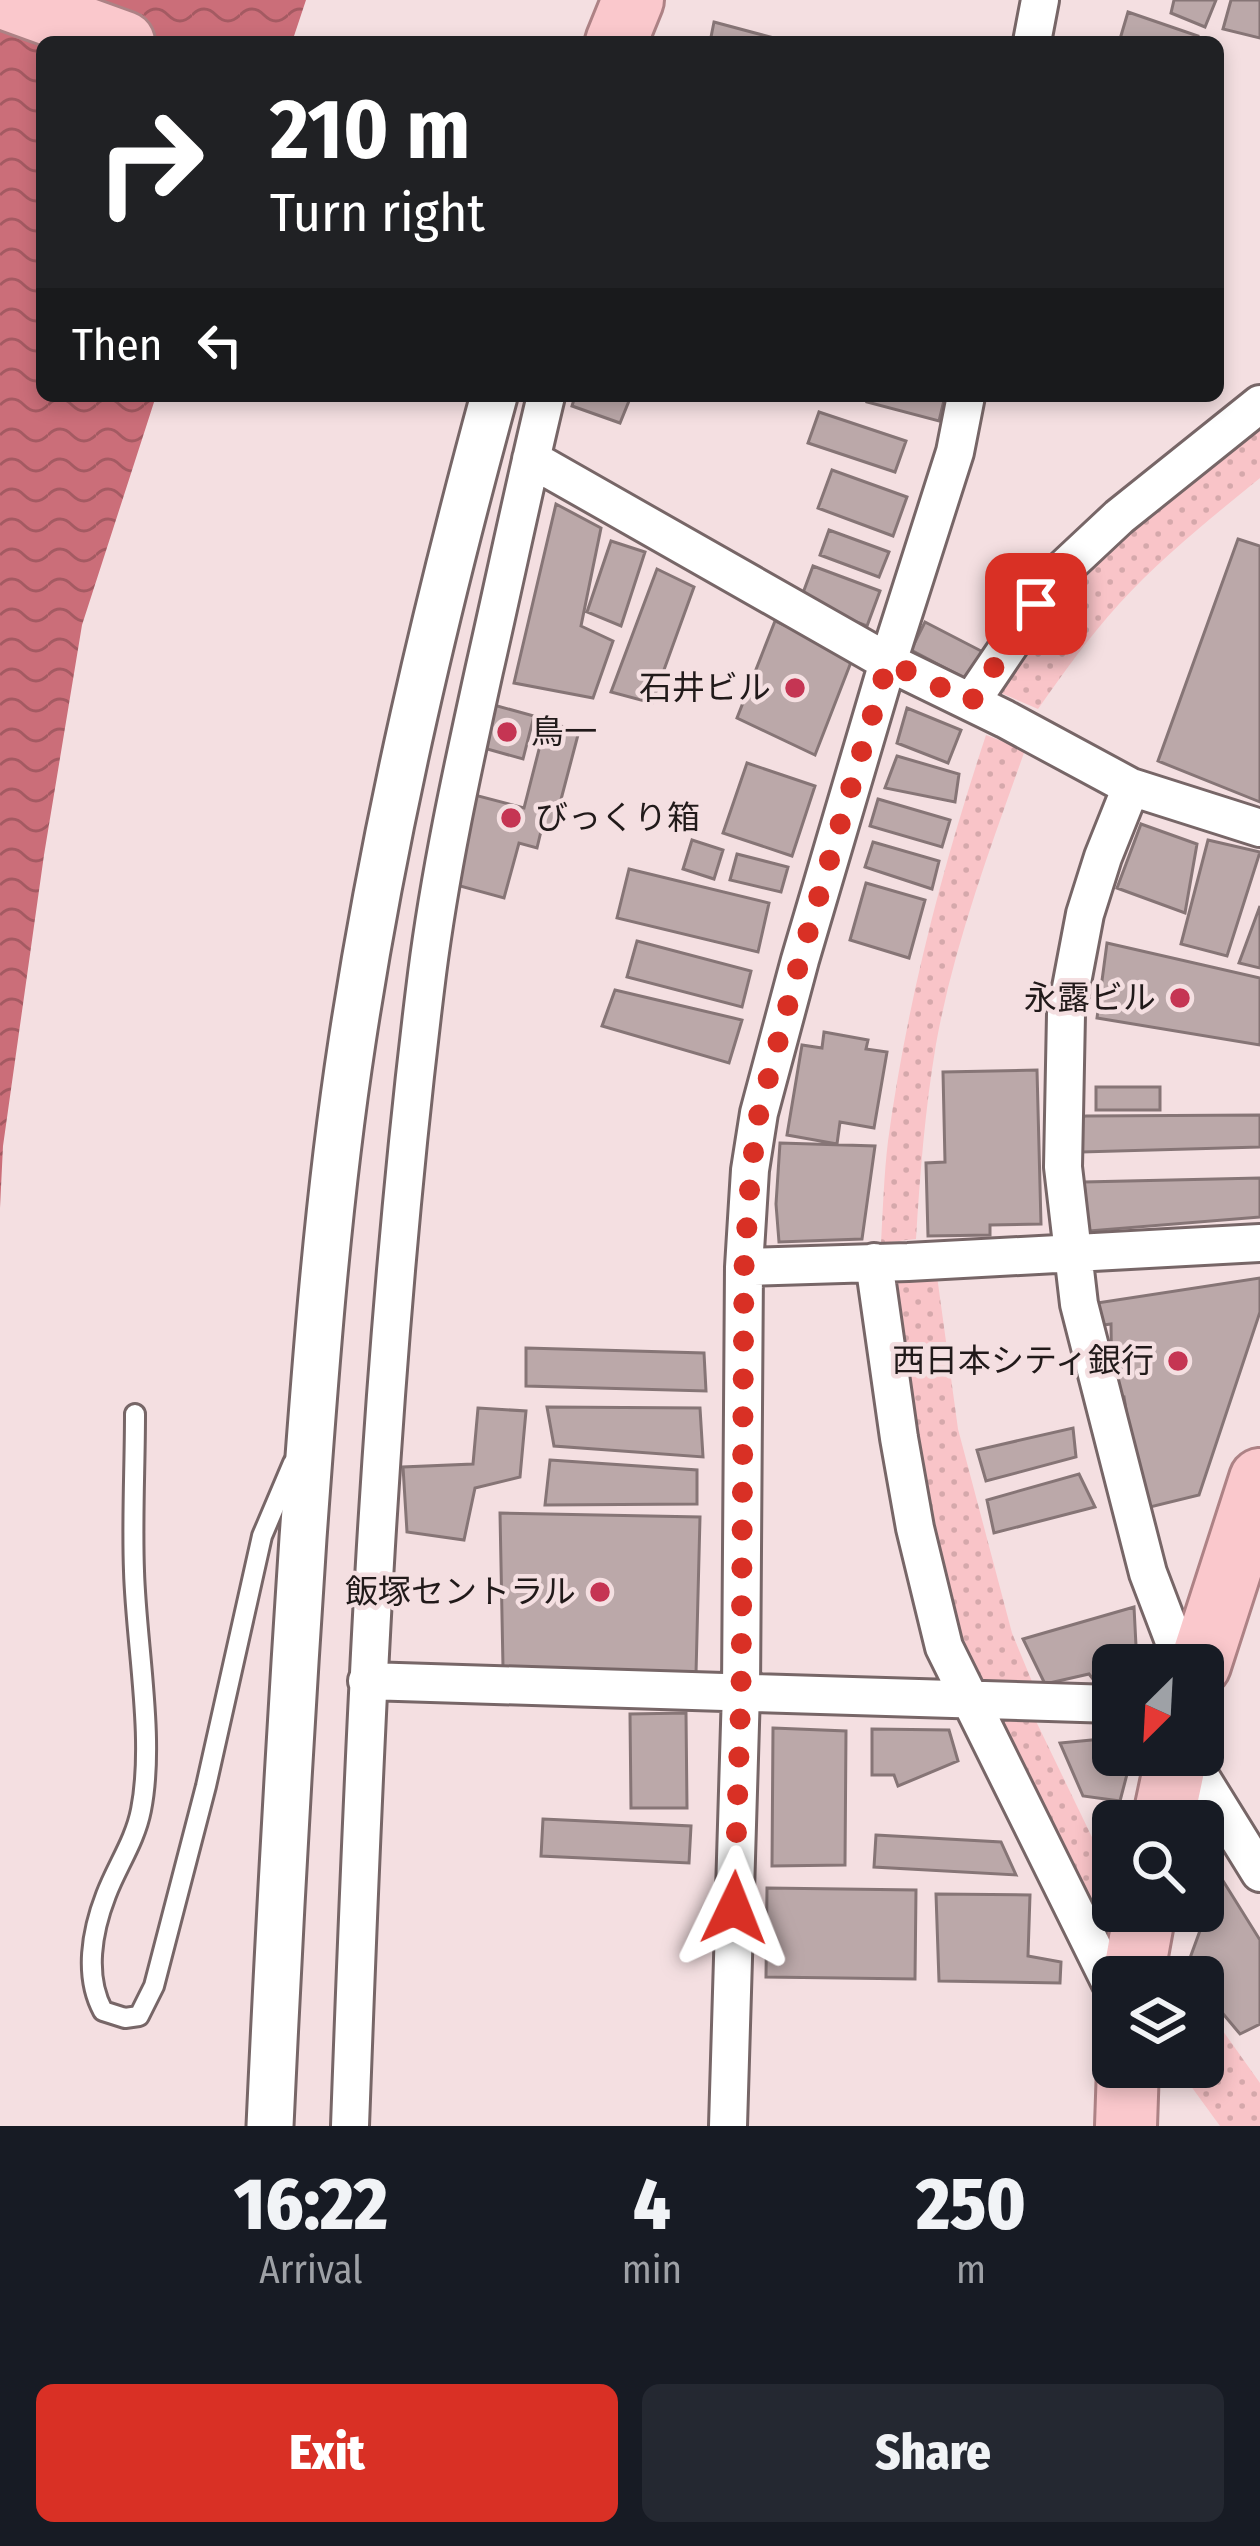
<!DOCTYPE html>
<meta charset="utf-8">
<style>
:root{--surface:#171b24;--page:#242831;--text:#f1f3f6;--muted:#9ea1a6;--accent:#d93025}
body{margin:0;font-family:"Fira Sans Condensed","Noto Sans JP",sans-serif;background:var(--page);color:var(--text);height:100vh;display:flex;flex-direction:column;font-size:45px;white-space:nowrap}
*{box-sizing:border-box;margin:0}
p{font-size:39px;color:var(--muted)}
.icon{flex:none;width:66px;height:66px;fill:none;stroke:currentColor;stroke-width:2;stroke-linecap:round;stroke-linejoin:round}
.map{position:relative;height:2126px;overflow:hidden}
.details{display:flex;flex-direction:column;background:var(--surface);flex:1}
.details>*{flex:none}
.top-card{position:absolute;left:36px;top:36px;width:1188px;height:366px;border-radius:18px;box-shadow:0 6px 18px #0003;background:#202124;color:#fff;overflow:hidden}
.needle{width:78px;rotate:204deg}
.fabs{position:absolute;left:1092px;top:1644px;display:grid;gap:24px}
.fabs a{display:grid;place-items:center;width:132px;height:132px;border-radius:18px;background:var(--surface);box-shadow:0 6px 18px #0003;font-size:60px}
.pin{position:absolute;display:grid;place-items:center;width:102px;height:102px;color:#fff;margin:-51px;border-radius:24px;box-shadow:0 6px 18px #0006}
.me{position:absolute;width:132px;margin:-66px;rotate:2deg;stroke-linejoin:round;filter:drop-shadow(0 0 9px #0008)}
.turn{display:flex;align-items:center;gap:42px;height:252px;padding:0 36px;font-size:54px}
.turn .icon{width:156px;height:156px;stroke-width:2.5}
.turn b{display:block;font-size:84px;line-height:102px}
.then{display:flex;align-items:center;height:114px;padding:0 36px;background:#0003;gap:24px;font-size:45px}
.eta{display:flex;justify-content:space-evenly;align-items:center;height:204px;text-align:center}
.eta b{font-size:72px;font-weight:800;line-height:84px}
.button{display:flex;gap:24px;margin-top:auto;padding:24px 36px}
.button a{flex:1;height:138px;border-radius:18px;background:var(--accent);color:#fff;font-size:48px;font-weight:800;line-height:138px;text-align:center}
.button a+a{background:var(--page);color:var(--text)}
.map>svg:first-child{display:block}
.park{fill:url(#park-dots)}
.water{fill:url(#water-waves)}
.building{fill:#bba8a9;stroke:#867576;stroke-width:3}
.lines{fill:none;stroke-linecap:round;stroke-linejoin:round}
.service-casing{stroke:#776667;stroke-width:24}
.minor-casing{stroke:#776667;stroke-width:42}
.tertiary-casing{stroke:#776667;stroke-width:51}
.trunk-casing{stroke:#ad8285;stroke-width:66}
.service{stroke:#fff;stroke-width:18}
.minor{stroke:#fff;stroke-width:36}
.tertiary{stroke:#fff;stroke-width:45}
.trunk{stroke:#fac8cc;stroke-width:60}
.route{stroke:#d93025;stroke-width:21;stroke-dasharray:0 37.8}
.poi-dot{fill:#c53553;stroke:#f4dfe1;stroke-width:4.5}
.labels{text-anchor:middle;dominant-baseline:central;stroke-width:9;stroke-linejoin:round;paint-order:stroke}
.poi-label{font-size:33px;fill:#211a1a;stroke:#f4dfe1;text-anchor:end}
</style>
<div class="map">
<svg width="1260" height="2126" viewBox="0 0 1260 2126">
<defs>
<pattern id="park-dots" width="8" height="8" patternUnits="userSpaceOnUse" patternTransform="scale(3)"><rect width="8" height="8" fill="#f9c4c8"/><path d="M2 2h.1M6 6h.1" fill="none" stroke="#d5a8ab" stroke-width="1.8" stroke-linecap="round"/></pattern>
<pattern id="water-waves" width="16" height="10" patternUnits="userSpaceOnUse" patternTransform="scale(3)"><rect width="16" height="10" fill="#cb6e79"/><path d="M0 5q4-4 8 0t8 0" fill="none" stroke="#a45a62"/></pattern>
</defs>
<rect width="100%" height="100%" fill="#f4dfe1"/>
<path class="park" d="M1260,420V478C1211,518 1162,557 1119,604C1089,637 1064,672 1038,709L994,690L1076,574Z
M986,735L1025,750C991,846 954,944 936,1044C925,1109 920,1174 916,1239L881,1243C883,1209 884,1174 888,1141C907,1002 942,868 986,735Z
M937,1276L958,1429L1012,1633L1033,1684L973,1685L953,1642L886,1280Z
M987,1713L1033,1715L1103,1860L1105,1934Z
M1203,2003L1260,2083V2126H1220L1177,2067H1203Z"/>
<path class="water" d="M0,0H306L292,42H42V396H156L82,625L44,855L3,1146L0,1208Z"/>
<path class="building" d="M1174,0H1216L1205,27L1171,13Z
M1231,0H1260V38L1223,29Z
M1128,12L1198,36L1197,42H1129L1120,39Z
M714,22L789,42H710Z
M575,396H631L620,423L572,406Z
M869,396H945L939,421L867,402Z
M819,412L906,441L895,472L808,443Z
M832,470L907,497L893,536L818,508Z
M556,504L601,528L581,626L613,641L593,698L514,683Z
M829,530L889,552L879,577L820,555Z
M1238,539L1260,546V802L1158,761Z
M611,541L645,552L621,626L587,612Z
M813,566L880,591L867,626L800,601Z
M657,569L694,587L652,703L611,692Z
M775,621L853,657L815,755L737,718Z
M925,622L985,653L968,680L911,650Z
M490,704L534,716L523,759L480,747Z
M907,708L961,730L948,763L897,743Z
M546,722L579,731L553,830L542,827L537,848L519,843L504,898L449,883L471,794L524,808Z
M897,756L959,774L955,802L885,788Z
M747,763L815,786L792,856L723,833Z
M878,799L950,820L942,847L870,826Z
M1141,824L1197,844L1185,913L1117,888Z
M692,840L723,850L714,879L683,869Z
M1208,840L1260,852L1227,956L1181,944Z
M873,842L939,861L932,889L865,867Z
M737,854L788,867L781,892L730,880Z
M629,869L769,903L758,952L617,918Z
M866,883L925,900L909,958L850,940Z
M1260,906V968L1239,963Z
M637,941L751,971L742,1007L627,977Z
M1107,943L1260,978V1045L1097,1018Z
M615,990L742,1020L729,1063L602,1026Z
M824,1032L868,1040L866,1049L887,1052L874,1128L840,1122L837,1144L787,1135L802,1045L822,1048Z
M1037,1070L1041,1224L990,1225V1235L928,1236L926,1163L945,1162L943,1072Z
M1096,1087H1160V1110H1096Z
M1260,1115V1147L1082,1152L1080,1117L1086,1116Z
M780,1143L875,1146L862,1239L779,1242L776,1204Z
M1260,1178V1217L1089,1231L1084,1182Z
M1260,1278V1312L1199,1495L1142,1509L1124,1397L1112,1400L1111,1324L1096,1326L1097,1303Z
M526,1348L704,1353L706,1391L526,1386Z
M547,1407L700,1408L703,1457L554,1446Z
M478,1408L526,1411L520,1477L475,1488L464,1540L407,1532L403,1467L473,1464Z
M1073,1428L1076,1457L986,1481L977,1450Z
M550,1460L697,1470V1504L545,1505Z
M1079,1474L1095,1507L994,1533L987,1500Z
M500,1513L700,1517L696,1674L503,1667Z
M1134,1607L1137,1665H1113V1689H1101L1089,1674L1045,1684L1023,1639Z
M686,1713L687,1808H631L630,1714Z
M773,1728L846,1731L845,1865L772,1866Z
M872,1729L949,1730L958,1761L898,1786L894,1775H872Z
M1113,1738V1755H1132L1120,1801L1083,1796L1060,1743Z
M543,1819L691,1826L689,1863L541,1856Z
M876,1835L1001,1842L1016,1875L874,1867Z
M1220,1876L1260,1940V2024L1240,2034L1203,1990V1977H1193L1186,1969Z
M767,1888L916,1890L915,1979L766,1977Z
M936,1894L1030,1895L1028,1956L1061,1962L1060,1983L939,1981Z"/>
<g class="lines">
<defs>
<path id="service" d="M135,1414C135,1466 132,1519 134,1571C136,1644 155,1739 141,1810C135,1841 117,1866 106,1895C92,1931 84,1976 103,2011L125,2018L139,2016L154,1986L206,1786L262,1536L293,1463"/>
<path id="minor" d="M1032,42L1040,0
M531,459L888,662L1005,719L1131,787L1260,828
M971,702L1056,576L1119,517L1260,404
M1131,787L1103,857L1085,914L1066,1014L1063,1167L1079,1304L1148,1573L1183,1665
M874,1262L899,1438L915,1528L944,1647L1113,1988
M744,1267L908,1262L1260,1243
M367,1681L1113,1704
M1187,1755L1260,1873
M350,2126C364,1742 379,1357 427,974C440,872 462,771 484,671C505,579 524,487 546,396
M728,2126L741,1691L744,1267L750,1170L759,1113L800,960L888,662L955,452L966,396"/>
<path id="tertiary" d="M270,2126C279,1930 290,1734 303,1538C315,1372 327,1206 352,1042C385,824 436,609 494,396"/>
<path id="trunk" d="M8,0L124,42
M616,42L633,0
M1200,1665L1260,1479
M1163,1821L1177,1755
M1133,1977L1145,1911
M1126,2126L1128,2067"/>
</defs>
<use href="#service" class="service-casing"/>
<use href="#minor" class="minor-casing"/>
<use href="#tertiary" class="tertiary-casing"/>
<use href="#trunk" class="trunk-casing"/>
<use href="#service" class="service"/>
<use href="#minor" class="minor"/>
<use href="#tertiary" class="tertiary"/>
<use href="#trunk" class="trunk"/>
</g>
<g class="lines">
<path class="route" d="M734,1908L741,1691L744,1267L751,1170L759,1113L800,960L888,662L971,702L1036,604"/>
</g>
<g class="poi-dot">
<circle cx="795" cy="688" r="12"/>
<circle cx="507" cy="732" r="12"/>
<circle cx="511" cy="818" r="12"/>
<circle cx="1180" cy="998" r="12"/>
<circle cx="1178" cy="1361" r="12"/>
<circle cx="600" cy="1592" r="12"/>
</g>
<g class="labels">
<g class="poi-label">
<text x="771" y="688">石井ビル</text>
<text x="531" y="732" text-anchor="start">鳥一</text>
<text x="535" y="818" text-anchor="start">びっくり箱</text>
<text x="1156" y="998">永露ビル</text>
<text x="1154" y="1361">西日本シティ銀行</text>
<text x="576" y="1592">飯塚セントラル</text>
</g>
</g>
</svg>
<div class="fabs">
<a><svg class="needle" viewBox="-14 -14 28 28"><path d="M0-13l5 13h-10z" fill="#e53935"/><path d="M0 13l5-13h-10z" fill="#9ea1a6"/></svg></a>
<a><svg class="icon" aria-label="search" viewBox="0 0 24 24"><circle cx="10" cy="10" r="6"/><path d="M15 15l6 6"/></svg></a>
<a><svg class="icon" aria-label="layers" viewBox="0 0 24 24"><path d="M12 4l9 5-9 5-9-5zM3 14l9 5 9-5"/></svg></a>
</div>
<div class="pin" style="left:1036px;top:604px;background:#d93025"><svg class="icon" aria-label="arrive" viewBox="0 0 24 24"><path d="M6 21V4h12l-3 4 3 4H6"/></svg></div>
<svg class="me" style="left:734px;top:1908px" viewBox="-20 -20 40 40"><path d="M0-17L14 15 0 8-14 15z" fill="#d93025" stroke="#fff" stroke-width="4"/></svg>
<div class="top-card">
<div class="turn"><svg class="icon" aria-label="right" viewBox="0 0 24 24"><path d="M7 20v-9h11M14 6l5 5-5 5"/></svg><div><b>210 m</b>Turn right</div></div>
<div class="then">Then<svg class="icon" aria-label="left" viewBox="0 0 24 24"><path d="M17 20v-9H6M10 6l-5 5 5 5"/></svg></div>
</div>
</div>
<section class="details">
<div class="eta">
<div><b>16:22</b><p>Arrival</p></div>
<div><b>4</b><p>min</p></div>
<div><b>250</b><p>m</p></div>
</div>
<div class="button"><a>Exit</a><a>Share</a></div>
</section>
